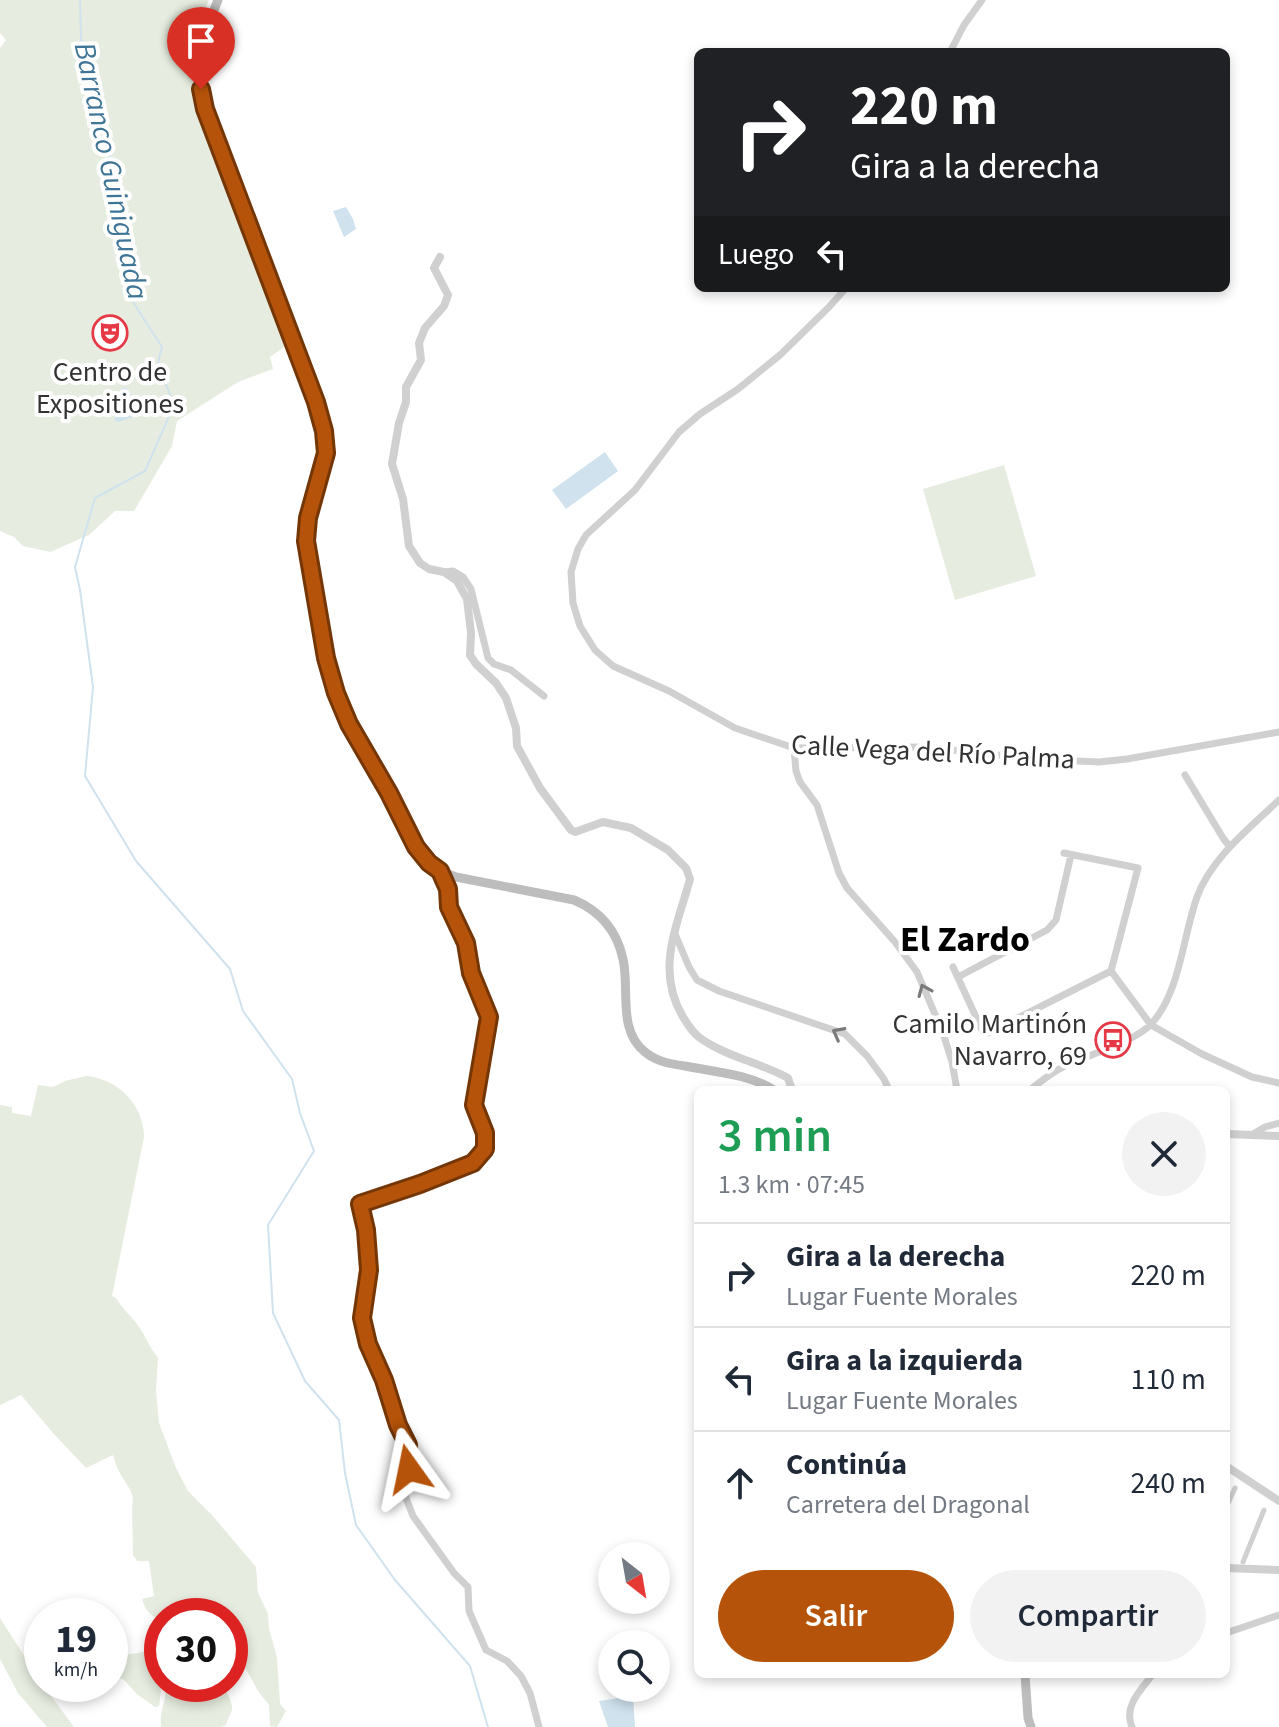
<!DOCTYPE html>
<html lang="es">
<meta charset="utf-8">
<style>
:root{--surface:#fff;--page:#f2f2f3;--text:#1f2937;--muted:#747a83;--line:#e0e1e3;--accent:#b45309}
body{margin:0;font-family:"Source Sans 3",sans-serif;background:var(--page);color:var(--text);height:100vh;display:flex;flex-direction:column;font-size:30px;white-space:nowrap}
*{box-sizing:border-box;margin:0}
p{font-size:26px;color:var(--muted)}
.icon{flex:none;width:44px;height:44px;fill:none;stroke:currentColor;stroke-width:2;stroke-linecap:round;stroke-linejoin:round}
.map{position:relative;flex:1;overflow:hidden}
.details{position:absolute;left:694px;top:1086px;width:536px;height:592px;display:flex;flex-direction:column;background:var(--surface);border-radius:12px;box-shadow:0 4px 12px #0003}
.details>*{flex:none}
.guide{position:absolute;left:694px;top:48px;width:536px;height:244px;border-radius:12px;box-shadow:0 4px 12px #0003;background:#202124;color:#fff;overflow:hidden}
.needle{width:52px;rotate:149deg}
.tools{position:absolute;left:598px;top:1542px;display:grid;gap:16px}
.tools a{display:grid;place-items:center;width:72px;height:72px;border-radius:50%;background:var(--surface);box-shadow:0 4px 12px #0003;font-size:40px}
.speed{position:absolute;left:24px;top:1598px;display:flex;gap:16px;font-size:40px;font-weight:700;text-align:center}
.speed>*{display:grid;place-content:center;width:104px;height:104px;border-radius:50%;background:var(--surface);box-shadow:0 4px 12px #0003;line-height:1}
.speed small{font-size:20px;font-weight:400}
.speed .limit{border:12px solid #d22;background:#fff;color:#111}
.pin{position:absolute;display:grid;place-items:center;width:68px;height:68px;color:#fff;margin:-82px -34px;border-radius:50% 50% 50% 0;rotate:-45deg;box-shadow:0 0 8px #0007}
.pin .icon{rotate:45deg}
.me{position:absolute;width:88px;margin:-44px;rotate:348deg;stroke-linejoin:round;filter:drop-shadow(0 0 6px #0008)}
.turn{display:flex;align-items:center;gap:28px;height:168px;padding:0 24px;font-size:36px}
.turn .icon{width:104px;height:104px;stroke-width:2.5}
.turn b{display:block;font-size:56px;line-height:68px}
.then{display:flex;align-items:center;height:76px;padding:0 24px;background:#0003;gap:16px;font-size:30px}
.round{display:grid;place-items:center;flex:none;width:84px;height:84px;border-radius:42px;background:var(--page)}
.summary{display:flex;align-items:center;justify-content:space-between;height:136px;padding:0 24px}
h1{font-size:48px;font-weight:600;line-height:60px;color:#1e9e55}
.primary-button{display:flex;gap:16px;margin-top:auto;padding:16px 24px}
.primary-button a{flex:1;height:92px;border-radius:48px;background:var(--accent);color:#fff;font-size:32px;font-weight:600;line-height:92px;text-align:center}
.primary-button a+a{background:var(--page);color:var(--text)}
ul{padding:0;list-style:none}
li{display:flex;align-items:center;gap:24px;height:104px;padding:0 24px;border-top:2px solid var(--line)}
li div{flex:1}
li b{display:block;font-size:30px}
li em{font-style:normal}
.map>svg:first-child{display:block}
.green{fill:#e6ecdf}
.water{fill:#cfe2ee}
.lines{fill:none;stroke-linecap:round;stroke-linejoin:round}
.stream{stroke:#cfe2ee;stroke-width:2}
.pedestrian{stroke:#d0d0d0;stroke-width:5}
.minor{stroke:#d0d0d0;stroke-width:7}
.tertiary{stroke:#d0d0d0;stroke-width:8}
.secondary{stroke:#bdbdbd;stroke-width:9}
.oneway{stroke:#7a7a7a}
.route-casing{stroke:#753606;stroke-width:20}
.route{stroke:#b45309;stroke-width:14}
.labels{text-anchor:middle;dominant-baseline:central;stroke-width:8;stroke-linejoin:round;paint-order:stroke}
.poi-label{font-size:28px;fill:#333;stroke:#fff}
.street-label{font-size:28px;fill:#333;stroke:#fff}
.water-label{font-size:30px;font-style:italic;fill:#3f7597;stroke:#fff}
.district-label{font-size:36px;font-weight:bold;fill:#000;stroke:#fff}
</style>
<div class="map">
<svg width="1279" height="1727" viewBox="0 0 1279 1727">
<rect width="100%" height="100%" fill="#fff"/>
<path class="green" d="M0,0H209L196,31L197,94L271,300L284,347L270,357L273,369L238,382L177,421L172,446L134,511H115L89,535L50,552L23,546L14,537L0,531V48L6,40L0,33Z
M1004,465L1036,576L955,600L923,489Z
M86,1076C117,1078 144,1105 144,1137L112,1296L116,1298C122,1308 130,1315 137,1324C145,1335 150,1348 158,1358L156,1391L159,1423L176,1468L188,1491L211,1514L256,1567L258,1593L268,1614L269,1629L277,1657L280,1704L286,1711L277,1727L270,1726L269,1705L258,1691L246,1669L237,1665L230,1669V1616H162V1620C151,1617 145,1610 142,1599L154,1596L149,1561H137L133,1555L132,1507C136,1493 127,1486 121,1475C117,1469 115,1462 113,1455L86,1468L53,1433L21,1395L0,1405V1105L12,1107V1113L31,1116L38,1085L53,1087L65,1081Z
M0,1618L42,1684L74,1727H47L18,1693L0,1659Z
M157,1633L161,1635L162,1638V1683L159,1706L155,1707L137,1694L123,1679L110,1675V1657L144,1652L148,1646L147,1638Z
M166,1684H224C226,1694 235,1703 231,1713C229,1717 227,1720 226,1725L220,1727H161C159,1711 167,1700 166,1684Z"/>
<path class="water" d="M346,207L353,219L356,229L344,237L333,211Z
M123,388H127C131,396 134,402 135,412L131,418L117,422L114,418L117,416L118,407L115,397Z
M605,452L618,471L566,509L552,490Z
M633,1696L635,1727H608L599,1701Z"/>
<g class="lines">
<path class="stream" d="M80,0L81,39L91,91L103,123L120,204L133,302L162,347L158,363L174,405L145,471L95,498L75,567L80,590L93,687L85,776L136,861L230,969L243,1011L292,1079L300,1113L314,1151L268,1225L273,1313L305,1381L339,1420L345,1473L356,1525L395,1580L470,1666L488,1727"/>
<path class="pedestrian" d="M1226,1508L1235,1488
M1243,1562L1264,1510"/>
<path class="minor" d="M950,52L964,25L982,0
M846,288L829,307L780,355L738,389L700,414L679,432L635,490L586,535L578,549L571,572L573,603L580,626L595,650L613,666L669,691L735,728L794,748L925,747L1033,759L1099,762L1127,759L1279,732
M444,572L453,571L463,577L471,589L488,658L494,664L511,670L544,696
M794,748L796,771L800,782L817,805L839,873L847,888L895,942L917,972L943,1033L952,1062L957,1090
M1185,775L1223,838L1230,847
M440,871L448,889L449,907L466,943L471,973L489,1017L474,1105L485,1133V1149L473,1163L420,1184L360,1204L366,1230L369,1270L362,1318L368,1344L384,1380L398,1425L408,1445L409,1469L406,1498L413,1516L454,1573L468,1587L469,1611L486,1650L507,1661L521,1676L530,1693L539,1727
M675,934L689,967L697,980L719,991L845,1034L867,1056L884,1079L889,1090
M953,967L982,1030L988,1033L1111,971L1138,868L1064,853
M1111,971L1151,1025L1202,1054L1252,1077L1279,1083
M958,977L1047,930L1056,920L1071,855
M1030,1090C1041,1081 1052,1072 1065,1066C1088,1055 1137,1041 1152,1023C1180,992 1183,936 1197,897C1211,858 1250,828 1279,800
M1253,1134L1265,1127L1279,1123
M1226,1633L1279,1615
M1132,1727C1123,1706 1141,1690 1153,1674"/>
<path class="tertiary" d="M440,257L434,268L448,295L444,306L425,328L419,343L421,360L406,387V402L399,423L392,464L403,499L409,546L420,563L429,569L444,572L457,581L467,599L471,633L470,655L476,664L496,683L506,698L516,728L517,746L540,788L571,830L575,832L603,822L631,828L668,850L686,868L690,879C677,927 655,970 683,1017C688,1025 694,1035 703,1040C728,1057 761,1063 788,1078L792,1090
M1226,1134L1279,1136
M1226,1466L1279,1501
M1226,1568L1279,1570"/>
<path class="secondary" d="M218,0C203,35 197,71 205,109L316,402L324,431L326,453L308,518L306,541L326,658L336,693L349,724L389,793L416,847L429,863L440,871L456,877L574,900C600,911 617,931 623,959C630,989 617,1030 645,1052C657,1062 671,1064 685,1066C715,1072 748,1074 774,1090
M1025,1674L1028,1718L1031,1727"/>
</g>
<defs><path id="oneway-chevron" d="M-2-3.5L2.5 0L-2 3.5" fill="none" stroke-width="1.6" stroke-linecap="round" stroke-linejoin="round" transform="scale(2)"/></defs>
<g class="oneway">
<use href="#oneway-chevron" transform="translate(924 990) rotate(-113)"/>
<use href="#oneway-chevron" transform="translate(838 1033) rotate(-152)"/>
</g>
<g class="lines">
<defs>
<path id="route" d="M201,89L205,109L316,402L324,431L326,453L308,518L306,541L326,658L336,693L349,724L389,793L416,847L429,863L440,871L448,889L449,907L466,943L471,973L489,1017L474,1105L485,1133V1149L473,1163L420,1184L360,1204L366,1230L369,1270L362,1318L368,1344L384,1380L398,1425L408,1445L409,1469"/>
</defs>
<use href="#route" class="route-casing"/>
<use href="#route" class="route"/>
</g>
<defs>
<symbol id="theatre-ring" viewBox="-11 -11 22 22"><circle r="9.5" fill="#fff" stroke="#e63946" stroke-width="1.5"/><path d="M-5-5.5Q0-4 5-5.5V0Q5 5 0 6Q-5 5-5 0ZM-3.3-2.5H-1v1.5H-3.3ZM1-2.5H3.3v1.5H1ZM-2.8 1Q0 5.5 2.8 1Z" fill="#e63946"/></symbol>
<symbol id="bus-ring" viewBox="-11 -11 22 22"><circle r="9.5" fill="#fff" stroke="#e63946" stroke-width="1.5"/><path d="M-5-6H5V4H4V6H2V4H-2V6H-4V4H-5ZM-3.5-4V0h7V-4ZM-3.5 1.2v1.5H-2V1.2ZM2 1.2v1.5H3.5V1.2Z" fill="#e63946"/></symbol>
</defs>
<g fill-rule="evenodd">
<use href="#theatre-ring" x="90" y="313" width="40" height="40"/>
<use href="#bus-ring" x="1093" y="1020" width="40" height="40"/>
</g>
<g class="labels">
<g class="poi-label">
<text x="110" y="372">Centro de<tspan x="110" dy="32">Expositiones</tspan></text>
<text x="1087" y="1024" text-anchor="end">Camilo Martinón<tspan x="1087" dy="32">Navarro, 69</tspan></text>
</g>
<g class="street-label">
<text transform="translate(933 752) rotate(3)">Calle Vega del Río Palma</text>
</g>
<g class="water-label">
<text transform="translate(111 171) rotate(78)">Barranco Guiniguada</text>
</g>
<g class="district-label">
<text x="965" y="939">El Zardo</text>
</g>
</g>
</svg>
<div class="tools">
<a><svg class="needle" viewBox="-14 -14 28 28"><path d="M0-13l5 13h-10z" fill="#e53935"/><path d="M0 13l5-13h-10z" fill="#747a83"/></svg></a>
<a><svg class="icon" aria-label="search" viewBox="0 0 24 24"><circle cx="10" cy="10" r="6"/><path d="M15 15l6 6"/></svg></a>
</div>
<div class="speed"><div>19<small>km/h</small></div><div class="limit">30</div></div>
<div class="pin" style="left:201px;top:89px;background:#d93025"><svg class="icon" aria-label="arrive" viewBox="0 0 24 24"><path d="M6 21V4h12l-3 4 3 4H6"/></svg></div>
<svg class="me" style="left:409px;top:1469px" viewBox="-20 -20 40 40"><path d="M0-17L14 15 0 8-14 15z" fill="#b45309" stroke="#fff" stroke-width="4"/></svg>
<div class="guide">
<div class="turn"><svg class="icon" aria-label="right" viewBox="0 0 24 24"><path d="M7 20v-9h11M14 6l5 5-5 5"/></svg><div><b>220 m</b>Gira a la derecha</div></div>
<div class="then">Luego<svg class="icon" aria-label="left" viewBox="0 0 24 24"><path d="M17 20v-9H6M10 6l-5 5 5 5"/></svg></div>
</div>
<section class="details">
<div class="summary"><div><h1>3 min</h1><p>1.3 km · 07:45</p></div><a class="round"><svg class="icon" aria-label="close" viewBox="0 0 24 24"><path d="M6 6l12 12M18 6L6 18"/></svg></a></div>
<ul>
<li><svg class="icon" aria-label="right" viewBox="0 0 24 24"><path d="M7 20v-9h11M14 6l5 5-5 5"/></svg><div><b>Gira a la derecha</b><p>Lugar Fuente Morales</p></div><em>220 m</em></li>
<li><svg class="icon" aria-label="left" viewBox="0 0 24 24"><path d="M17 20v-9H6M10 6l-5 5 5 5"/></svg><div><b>Gira a la izquierda</b><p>Lugar Fuente Morales</p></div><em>110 m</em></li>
<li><svg class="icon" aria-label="ahead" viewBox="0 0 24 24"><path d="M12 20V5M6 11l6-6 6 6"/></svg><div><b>Continúa</b><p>Carretera del Dragonal</p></div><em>240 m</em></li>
</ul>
<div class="primary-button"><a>Salir</a><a>Compartir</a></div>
</section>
</div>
